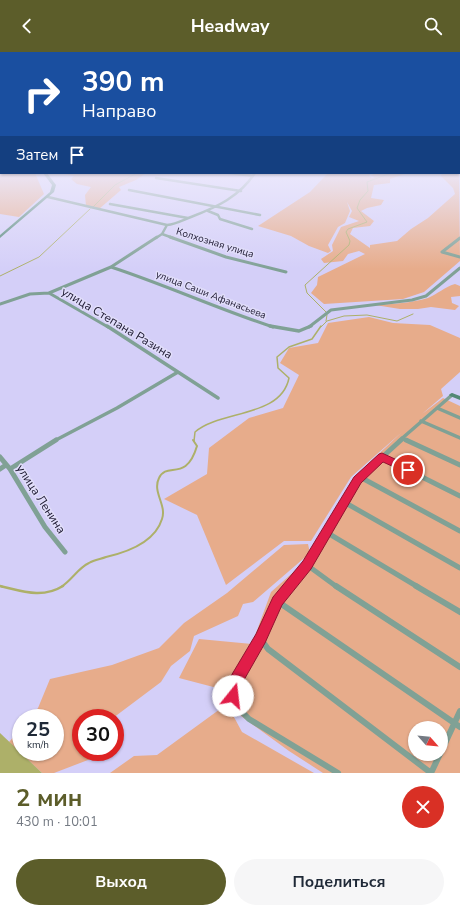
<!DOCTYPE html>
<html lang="ru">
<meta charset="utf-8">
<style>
:root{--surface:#fff;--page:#f6f6f7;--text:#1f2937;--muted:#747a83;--accent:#5c5d2a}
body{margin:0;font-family:"Nunito Sans",sans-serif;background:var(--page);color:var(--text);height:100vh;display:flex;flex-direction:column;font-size:15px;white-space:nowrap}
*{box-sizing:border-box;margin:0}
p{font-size:13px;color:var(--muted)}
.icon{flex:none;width:22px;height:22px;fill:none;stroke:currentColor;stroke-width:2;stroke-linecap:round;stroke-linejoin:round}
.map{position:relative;height:721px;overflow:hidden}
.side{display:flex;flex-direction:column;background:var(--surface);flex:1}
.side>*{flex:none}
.banner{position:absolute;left:0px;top:0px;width:460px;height:122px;box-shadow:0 1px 3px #0004;background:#1a4fa0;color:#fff;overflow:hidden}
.needle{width:26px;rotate:117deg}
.controls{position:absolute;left:408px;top:669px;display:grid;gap:8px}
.controls a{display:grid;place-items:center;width:40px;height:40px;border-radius:50%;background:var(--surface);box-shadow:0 1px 3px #0004;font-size:20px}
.speed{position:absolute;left:12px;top:657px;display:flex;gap:8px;font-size:20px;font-weight:700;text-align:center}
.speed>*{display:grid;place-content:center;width:52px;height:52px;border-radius:50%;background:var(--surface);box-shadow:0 1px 3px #0004;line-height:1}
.speed small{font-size:10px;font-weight:400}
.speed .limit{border:6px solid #d22;background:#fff;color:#111}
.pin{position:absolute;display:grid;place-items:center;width:34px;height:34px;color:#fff;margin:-17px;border:2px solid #fff;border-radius:50%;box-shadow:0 1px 4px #0007}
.me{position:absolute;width:44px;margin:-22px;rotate:16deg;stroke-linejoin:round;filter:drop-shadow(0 0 3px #0008)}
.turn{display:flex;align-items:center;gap:14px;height:84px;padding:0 16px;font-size:18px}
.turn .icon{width:52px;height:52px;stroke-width:2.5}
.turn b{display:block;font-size:28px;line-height:34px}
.then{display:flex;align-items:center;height:38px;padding:0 16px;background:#0003;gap:8px;font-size:15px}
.round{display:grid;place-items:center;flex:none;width:42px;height:42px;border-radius:21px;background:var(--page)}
.overview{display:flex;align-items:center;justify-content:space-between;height:68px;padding:0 16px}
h1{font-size:24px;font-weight:700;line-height:30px;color:var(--accent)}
.cta{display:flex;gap:8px;margin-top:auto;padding:8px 16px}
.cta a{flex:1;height:46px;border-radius:24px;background:var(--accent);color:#fff;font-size:16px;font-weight:700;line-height:46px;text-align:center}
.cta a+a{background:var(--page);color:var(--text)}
header{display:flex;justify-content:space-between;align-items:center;height:52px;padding:0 16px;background:var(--accent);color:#fff;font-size:18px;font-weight:700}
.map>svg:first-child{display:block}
.green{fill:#e7ac8b;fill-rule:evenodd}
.water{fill:#adb069}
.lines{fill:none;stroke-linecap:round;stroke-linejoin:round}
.stream-far3{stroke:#adb069;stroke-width:1}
.stream-far2{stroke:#adb069;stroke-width:1.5}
.stream-far1{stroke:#adb069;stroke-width:2}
.stream{stroke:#adb069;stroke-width:2.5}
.street-far4{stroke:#80a195;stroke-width:2.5}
.street-far3{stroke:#80a195;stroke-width:3}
.street-far2{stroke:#80a195;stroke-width:3.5}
.street-far1{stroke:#80a195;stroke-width:5}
.street{stroke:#80a195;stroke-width:6}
.secondary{fill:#538876;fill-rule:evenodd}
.route{fill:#e11d48;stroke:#92132f}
.labels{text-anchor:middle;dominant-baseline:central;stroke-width:3;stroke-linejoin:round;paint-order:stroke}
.far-street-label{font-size:10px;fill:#1d1931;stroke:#e1defa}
.street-label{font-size:12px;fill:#1d1931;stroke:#e1defa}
</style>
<header><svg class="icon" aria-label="back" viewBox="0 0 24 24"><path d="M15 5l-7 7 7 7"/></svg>Headway<svg class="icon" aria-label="search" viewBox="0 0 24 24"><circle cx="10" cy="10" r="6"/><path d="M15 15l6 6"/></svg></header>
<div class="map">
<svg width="460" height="721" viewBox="0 0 460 721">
<rect width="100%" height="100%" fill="#d4cff8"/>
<path class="green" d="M0,116L1,121H35L44,142L19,165L0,162Z
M459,120L460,209L424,240L403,247L324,252L311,241L317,233L318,225L365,202L359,199L348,202L343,209L324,211L321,207L333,199L332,193L341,175L359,169L349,165L352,159L347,150L350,159L345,171L338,175L328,193L331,199L328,201L309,194L291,184L258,174L310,140L328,121H359L358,123L360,121H371L369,124L372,126L375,125L371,124L374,121H408L390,127V131L374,133L371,146L384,148L381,153L367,156L361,159L374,169L370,174L353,176L350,182L370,196V193L397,189L411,177L428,166L455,142L453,136L441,124L442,121Z
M59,121H146L136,128L119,135L121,138L99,157L86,154L85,143L91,135L77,132L71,127L74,124Z
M455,232L460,234V244L451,245L452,251L459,254L455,258L431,255L418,257H400L375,253C393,252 411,251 428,246C438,242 444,235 455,232Z
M369,265L393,271L430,273L460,286V320L441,337L443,344L422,362L443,346L460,354V721H323L289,699L241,664L221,637L179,626L199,587L252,592L271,540L307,508L353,426L402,380L351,425L311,489H284L226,533L197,463L164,447L207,422L209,396L249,366L283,356L299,323L280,311L289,296L318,291L328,271ZM415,676H441V702H415Z
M308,492L310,501L253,550L243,552L238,564L194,584L190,599L171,614L161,630L113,666H81V700H100L101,703L54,721H42L9,690L21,677V700H55V666H30L38,656L50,627L112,613L159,596L184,571L227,541L284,493Z
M227,652L242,680L314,721H110L134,704L157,703Z"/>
<path class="water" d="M0,681L42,721H0Z"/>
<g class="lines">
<path class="stream-far3" d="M93,155L115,133L137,121
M0,224L39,205L90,157
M326,260L307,241L305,233L349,193L350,189L346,180L348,177L367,170L357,156L360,148L368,139L367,130L391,121
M326,269L327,263
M321,275L327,269L344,264L367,263L397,269L413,262"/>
<path class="stream-far2" d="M194,389L195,380C220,358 281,366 289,326L278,316L277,305L289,295L312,287L321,274"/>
<path class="stream-far1" d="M0,534L3,535
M61,535C72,528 78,516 89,511C94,508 101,507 106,505C128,500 155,490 162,467C167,453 152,440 159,426C167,409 186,431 197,394L193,388"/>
<path class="stream" d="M0,534C22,539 42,547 63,534"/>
<path class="street-far4" d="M229,121L253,124
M156,126L241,139
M129,138L260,163
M48,145L167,173
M110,152L188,166
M208,159L218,163L220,167L252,177
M162,182L173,186
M156,186L162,182L167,173C176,172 183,168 191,165C217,155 239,145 255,121"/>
<path class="street-far3" d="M170,185L226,205L286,220
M460,186L442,200L460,205
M111,215C166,233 218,257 273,275
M49,241L111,215L157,185
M0,252L30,242L49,241L108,275
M309,275L331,258L412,248L426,244L460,216"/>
<path class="street-far2" d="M107,274L218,346
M270,274L299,279L311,274
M437,356L460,366
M421,369L460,386
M402,386L408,389
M54,389L117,356L178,320
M399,389L452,343"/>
<path class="street-far1" d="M406,388L460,413
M0,405L10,417L45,475L65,500
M382,405L460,444
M0,417L6,413
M10,417L56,388
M360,425L460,479
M344,450L460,516
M326,480L418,535
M307,513L337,535
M289,535L307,513L357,428L401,388"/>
<path class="street" d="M290,534L277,549L260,586L233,634V644L238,656L249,667L338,721
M336,534L460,615
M416,534L460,560
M277,549L460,675
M260,586L268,597L431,721L440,702
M441,700L460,659"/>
<path class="secondary" d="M43,121H47L56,133L54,140L0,186V183L50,140L52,133Z
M452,341L460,344V348L450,344L449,343L450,342Z"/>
</g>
<linearGradient id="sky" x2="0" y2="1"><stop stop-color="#90b2b5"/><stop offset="0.53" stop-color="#ece9fc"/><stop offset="1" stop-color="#ece9fc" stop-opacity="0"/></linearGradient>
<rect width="460" height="217" fill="url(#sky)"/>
<path class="route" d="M382,401L412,415L413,418L412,420H405L383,410L361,431L311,517L282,553L265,591L240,635L238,649L233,651L228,649L226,644L228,629L256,582L273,545L303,509L354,425L379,402Z"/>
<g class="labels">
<g class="far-street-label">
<text transform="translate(215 191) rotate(17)">Колхозная улица</text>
<text transform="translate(211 243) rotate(21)">улица Саши Афанасьева</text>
</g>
<g class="street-label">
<text transform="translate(117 271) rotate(31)">улица Степана Разина</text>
<text transform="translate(41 447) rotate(57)">улица Ленина</text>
</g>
</g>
</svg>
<div class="controls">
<a><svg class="needle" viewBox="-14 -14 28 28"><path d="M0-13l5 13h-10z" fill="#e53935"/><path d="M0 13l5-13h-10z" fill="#747a83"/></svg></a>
</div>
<div class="speed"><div>25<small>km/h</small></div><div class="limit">30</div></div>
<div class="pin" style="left:408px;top:418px;background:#d93025"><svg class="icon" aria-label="arrive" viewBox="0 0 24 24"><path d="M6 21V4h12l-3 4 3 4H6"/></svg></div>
<svg class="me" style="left:233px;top:644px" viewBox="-20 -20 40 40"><circle r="19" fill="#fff"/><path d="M0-13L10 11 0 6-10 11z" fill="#e11d48"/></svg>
<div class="banner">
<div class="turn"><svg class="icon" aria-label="right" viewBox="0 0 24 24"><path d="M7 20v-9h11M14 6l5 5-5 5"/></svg><div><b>390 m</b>Направо</div></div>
<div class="then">Затем<svg class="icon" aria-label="arrive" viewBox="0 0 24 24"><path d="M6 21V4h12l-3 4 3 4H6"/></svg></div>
</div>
</div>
<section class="side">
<div class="overview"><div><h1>2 мин</h1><p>430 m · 10:01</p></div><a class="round" style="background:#d93025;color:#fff"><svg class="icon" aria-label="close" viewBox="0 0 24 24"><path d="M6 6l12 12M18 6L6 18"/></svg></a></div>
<div class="cta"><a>Выход</a><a>Поделиться</a></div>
</section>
